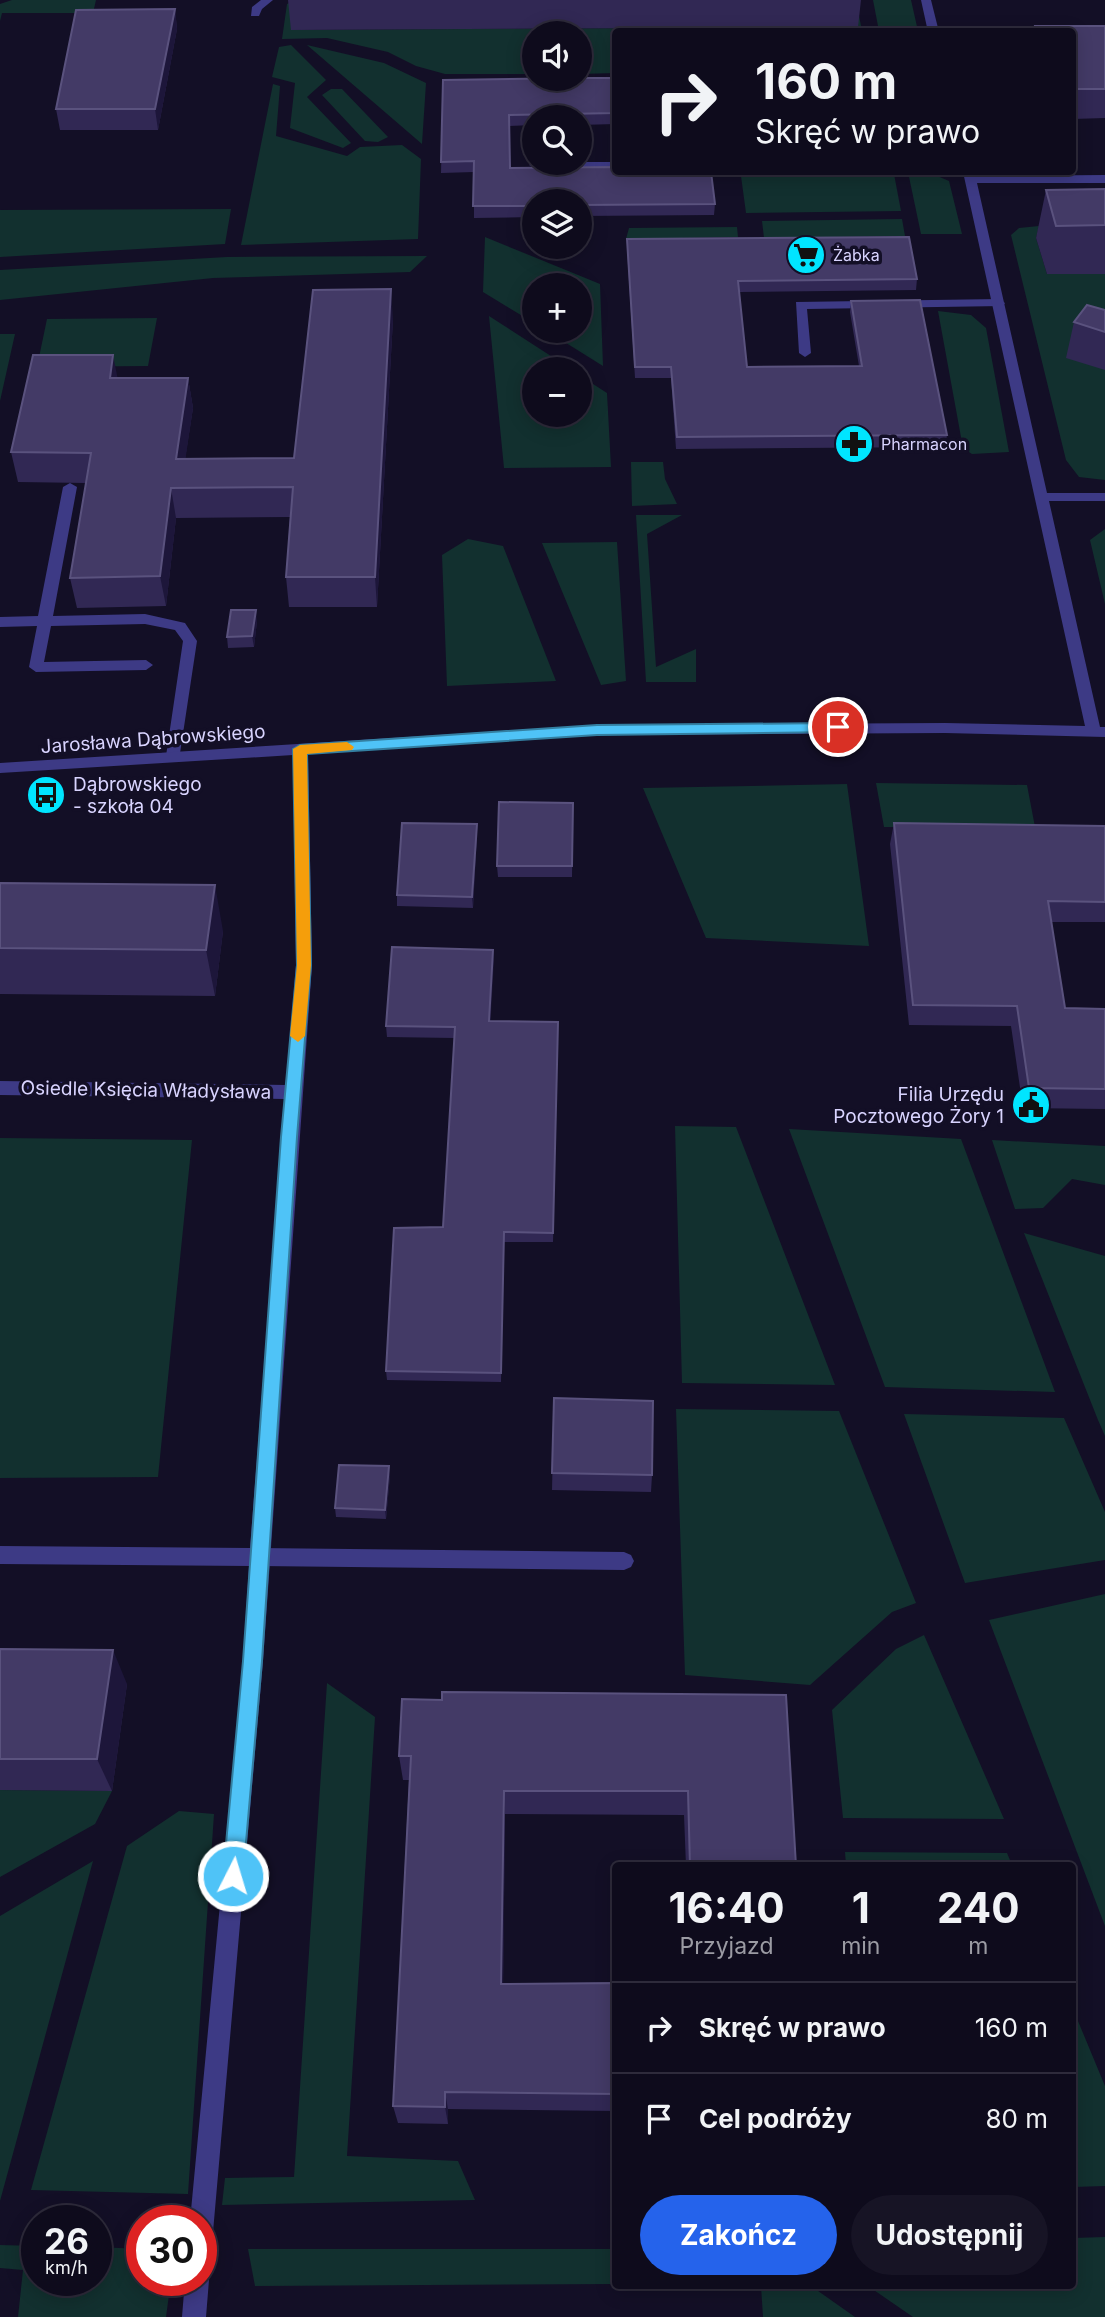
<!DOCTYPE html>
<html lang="pl">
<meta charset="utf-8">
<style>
:root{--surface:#0e0b1c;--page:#171425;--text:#f1f3f6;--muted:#9b9ba3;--line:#2e2b3b;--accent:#2563eb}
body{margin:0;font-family:Inter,sans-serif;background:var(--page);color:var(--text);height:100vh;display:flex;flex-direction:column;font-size:26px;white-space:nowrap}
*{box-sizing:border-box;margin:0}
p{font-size:23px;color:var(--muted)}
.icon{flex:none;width:38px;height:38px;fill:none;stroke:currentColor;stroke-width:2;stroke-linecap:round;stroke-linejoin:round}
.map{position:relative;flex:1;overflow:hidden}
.sheet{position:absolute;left:612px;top:1862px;width:464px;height:427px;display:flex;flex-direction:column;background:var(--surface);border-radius:7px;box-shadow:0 4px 18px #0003,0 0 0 2px var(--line)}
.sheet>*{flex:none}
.banner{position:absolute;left:612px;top:28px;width:464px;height:147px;border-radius:7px;box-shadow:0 4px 18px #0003,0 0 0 2px var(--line);background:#0e0b1c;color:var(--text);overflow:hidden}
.tools{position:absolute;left:522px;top:21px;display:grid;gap:14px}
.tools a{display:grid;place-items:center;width:70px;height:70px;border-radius:50%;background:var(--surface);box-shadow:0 4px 18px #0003,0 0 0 2px var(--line);font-size:35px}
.speed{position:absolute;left:21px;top:2205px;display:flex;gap:14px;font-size:35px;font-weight:700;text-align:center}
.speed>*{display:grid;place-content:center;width:91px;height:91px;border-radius:50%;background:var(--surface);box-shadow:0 4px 18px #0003,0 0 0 2px var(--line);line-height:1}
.speed small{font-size:18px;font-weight:400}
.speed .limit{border:10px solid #d22;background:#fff;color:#111}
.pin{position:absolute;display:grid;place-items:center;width:60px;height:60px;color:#fff;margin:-30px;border:4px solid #fff;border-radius:50%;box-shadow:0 2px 7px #0007}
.me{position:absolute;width:77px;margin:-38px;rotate:5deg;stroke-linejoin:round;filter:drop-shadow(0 0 5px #0008)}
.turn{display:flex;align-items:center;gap:24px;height:147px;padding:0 28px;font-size:32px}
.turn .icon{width:91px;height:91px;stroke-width:2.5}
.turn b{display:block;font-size:49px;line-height:60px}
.eta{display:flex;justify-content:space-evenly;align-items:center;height:119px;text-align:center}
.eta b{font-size:42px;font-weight:700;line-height:49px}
.button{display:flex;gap:14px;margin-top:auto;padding:14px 28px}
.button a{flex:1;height:80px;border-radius:42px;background:var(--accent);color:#fff;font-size:28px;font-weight:700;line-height:80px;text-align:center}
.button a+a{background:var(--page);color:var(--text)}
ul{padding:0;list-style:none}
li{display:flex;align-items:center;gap:21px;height:91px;padding:0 28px;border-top:2px solid var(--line)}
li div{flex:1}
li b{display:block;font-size:26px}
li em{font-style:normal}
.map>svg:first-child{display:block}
.green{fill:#12302f}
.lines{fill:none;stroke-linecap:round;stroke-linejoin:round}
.service{fill:#3d3a85;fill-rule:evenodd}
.minor{fill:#3d3a85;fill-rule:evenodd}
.wall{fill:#312854}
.shaded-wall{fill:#1d163a}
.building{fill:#433a66;stroke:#5a527e;stroke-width:2}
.route{fill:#4fc3f7;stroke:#337fa1;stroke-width:2}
.slow{fill:#f59e0b}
.labels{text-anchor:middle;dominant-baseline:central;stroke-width:7;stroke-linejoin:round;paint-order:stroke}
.far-poi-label{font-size:16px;fill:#d9d4ff;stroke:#130f26;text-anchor:start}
.street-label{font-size:19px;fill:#d9d4ff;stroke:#130f26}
.poi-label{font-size:19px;fill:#d9d4ff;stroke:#130f26;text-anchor:start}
</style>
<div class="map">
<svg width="1105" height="2317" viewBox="0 0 1105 2317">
<rect width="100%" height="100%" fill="#130f26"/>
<path class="green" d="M12,0H96L93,13H2L0,21V4Z
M296,0L291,30L858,27L856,0L862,31L616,32V73L579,74V33H534V74H445L416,66L388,52L327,38L282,39L287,4Z
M873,0H911L918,31H879Z
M291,45L326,80L307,97L351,143L343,148L290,128L295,83L272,77L279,47Z
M307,45L384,63L426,83L422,144Z
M273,84L280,86L276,136L347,156L360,147L402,145L421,159L418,239L241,245Z
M331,89H342L388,137L378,142L365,141L322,95Z
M908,172H928L949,181L962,234H921Z
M894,174L901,211L746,213L741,176Z
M231,209L225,244L0,257V210Z
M902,219L905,236L764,238L762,221Z
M1039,226L1036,238L1047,274H1105V480L1079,477L1066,460L1011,235L1019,228Z
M737,227L738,237L626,239L629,228Z
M485,237L600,284L603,366L547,331H579V285H534V323L483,292Z
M427,256L410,272L213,278L0,300V270L227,257Z
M938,311L971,315L986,328L1009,452L972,454L963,448Z
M489,316L571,369H534V415H579V375L607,393L611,467L504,468Z
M157,318L148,366L37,367L47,319Z
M0,334H15L0,401Z
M631,462H663L665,479L677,504L632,506Z
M636,515H682L647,534L656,667L696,649V682H646Z
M1105,529V604L1090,540Z
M468,539L503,546L556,681L447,686L442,555Z
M617,542L626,681L601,685L542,543Z
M876,783L1027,785L1035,827H884Z
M847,784L869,946L706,938L643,788Z
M675,1126L736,1127L835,1385L682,1383Z
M789,1129L961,1139L1055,1392L885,1387Z
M0,1138L192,1140L158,1477L0,1478Z
M992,1140L1105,1146V1185L1072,1179L1043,1208L1015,1209Z
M1024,1233L1105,1256V1436L1098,1420Z
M676,1409L839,1411L916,1603L892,1612L810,1685L685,1675Z
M904,1414L1064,1418L1105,1512V1560L965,1583Z
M1105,1594V1926L989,1620Z
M924,1635L1004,1819L843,1818L832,1710L896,1649Z
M327,1683L375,1717L347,2156L458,2161L475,2200L222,2205L225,2178L294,2177Z
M0,1790L112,1791L95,1824L0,1877Z
M179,1811L214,1814L188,2194L31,2190L127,1846Z
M845,1852L1007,1853L1012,1865H846Z
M93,1861L0,2201V1916Z
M1073,2009L1105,2086V2186L1073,2187Z
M1105,2237V2317H913L868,2286H1073V2238Z
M0,2245L37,2246V2280H96V2247L142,2249V2280H171L166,2317H18L23,2270L0,2268Z
M248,2249H616V2284L255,2286Z
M761,2286H811L855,2317H763Z"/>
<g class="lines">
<path class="service" d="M999,299L1005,303L1003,306L807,309L811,353L805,357L799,353L796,302Z
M70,483L77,487L53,616L145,614L185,623L197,641L179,760L174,761L166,756L183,641L175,630L145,624L51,626L44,662L146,660L153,665L146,670L36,672L29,667L37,626L0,627V617L38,616L63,487Z
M259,1548L624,1552L631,1555L634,1561L631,1567L624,1570L259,1566L252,1563L249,1557L252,1551Z"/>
<path class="minor" d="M261,0H273L262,9L259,16H251L252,7Z
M921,0H931L939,32H928Z
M534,162H616V168H535L529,165Z
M963,172H974L976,176L1105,175V183H977L1047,493H1105V501H1049L1100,727H1105V737L945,733L597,735L308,754L312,965L263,1661L213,2232L209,2240L201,2244V2221H190L243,1661L249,1566L0,1564V1546L250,1548L285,1099L0,1095V1081L286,1085L296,965L293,755L0,773V763L597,725L945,723L1085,726Z
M201,2270L206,2271L209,2280L206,2317H182L185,2280H201Z"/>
</g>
<path class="wall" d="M288,0H861L858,27L291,30Z
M175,9L177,29L158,130H60L56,109Z
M1035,26H1105V118L1073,119V32H1034Z
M616,78V124L579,125V117H534V125L509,126L510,168L715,204L714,215L579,216V201H534V217L474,218V172L441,173L443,80Z
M1105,189V274H1047L1036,238L1046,190Z
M627,239L917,279L916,290L739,292L747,367L859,366L850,312L851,301L947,435L945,447L676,449L671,378H635L627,250Z
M1105,310V370L1066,358L1074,322Z
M393,319L377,607H289L286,577L290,517L176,518L166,606L77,608L70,578L86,483L18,482L11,452L118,378H188L193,408L185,459L294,458Z
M257,621L254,647L228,648L227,637Z
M573,803L572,877H498L497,866Z
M894,823L1105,826V922H1051L1065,1008L1105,1009V1109L1023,1108L1011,1026L909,1025L890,844Z
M477,824V834L473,908L397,906V895Z
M0,883L223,931L215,996L0,994Z
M493,950L490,1021L558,1022L553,1242H504L501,1382L387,1380L386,1371L443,1227L454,1038L387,1037L386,1026Z
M554,1398L652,1475L651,1492L552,1490Z
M390,1475L386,1519L336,1517L335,1508Z
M0,1649L127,1684L112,1791L0,1790Z
M786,1695L796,1866H686L684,1815L505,1814L503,1984L616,1983V2111L448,2109V2124L398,2123L393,2106L409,1780H403L399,1756L442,1700Z"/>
<path class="shaded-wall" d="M175,9L177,29L158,130L155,109Z
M391,289L393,319L377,607L375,577Z
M113,355L119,385L110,378Z
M188,378L193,408L181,489L176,459Z
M171,488L176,518L166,606L160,576Z
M256,610L257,621L254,647L252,636Z
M477,824V834L473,908L472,897Z
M215,885L223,931L215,996L206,950Z
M493,950L494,961L490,1032L489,1021Z
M389,1466L390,1475L386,1519L385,1510Z
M113,1650L127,1684L112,1791L97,1759Z
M504,1791L505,1814L503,2003L501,1984Z
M445,2092L448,2109V2124L445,2107Z"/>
<path class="building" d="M175,9L155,109H56L76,10Z
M1035,26H1105V89H1073V32H1036Z
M579,78H616V113L509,115L510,168L616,167V172H711L715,204L579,205V201H534V206H473L474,161L441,162L443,80Z
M1105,189V225L1056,226L1046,190Z
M909,237L917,279L738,281L747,367L862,366L851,301L920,300L947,435L677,437L671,367H635L627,239Z
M391,289L375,577H286L293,487L171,488L160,576L70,578L91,453L11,452L33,355H113L110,378H188L176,459L294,458L313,290Z
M1087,305L1105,310V332L1074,322Z
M231,610H256L252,636L227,637Z
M499,802L573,803L572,866H497Z
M402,823L477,824L472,897L397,895Z
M894,823L1105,826V902L1048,901L1065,1008L1105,1009V1089L1029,1088L1017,1006L913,1005Z
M0,883L215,885L206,950L0,948Z
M392,947L493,950L489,1021L558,1022L553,1233L504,1232L501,1373L386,1371L394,1228L443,1227L455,1027L386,1026Z
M554,1398L653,1401L652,1475L552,1473Z
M339,1465L389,1466L385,1510L335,1508Z
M0,1649L113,1650L97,1759H0Z
M442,1692L786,1695L796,1866H690L688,1791H504L501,1984L616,1983V2094L445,2092V2107L393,2106L411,1756H399L402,1699L442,1700Z"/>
<path class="route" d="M838,723L845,727L838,732L597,735L307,754L311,965L297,1137L262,1661L243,1876L240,1883L233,1886L226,1883L223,1876L243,1661L281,1137L297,965L293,749L300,745L597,725Z"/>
<path class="slow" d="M347,742L354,747L352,750L307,754L311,965L305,1036L298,1042L290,1036L297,965L293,749L300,745Z"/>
<defs>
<symbol id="supermarket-disc" viewBox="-11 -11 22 22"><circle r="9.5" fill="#00e5ff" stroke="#130f26"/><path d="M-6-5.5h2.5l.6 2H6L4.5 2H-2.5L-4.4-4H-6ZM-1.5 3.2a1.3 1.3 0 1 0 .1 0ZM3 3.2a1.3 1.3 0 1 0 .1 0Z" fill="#111"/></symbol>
<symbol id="pharmacy-disc" viewBox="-11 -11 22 22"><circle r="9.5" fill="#00e5ff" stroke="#130f26"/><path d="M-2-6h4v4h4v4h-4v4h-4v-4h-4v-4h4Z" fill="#111"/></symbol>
<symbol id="bus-disc" viewBox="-11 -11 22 22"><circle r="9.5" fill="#00e5ff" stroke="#130f26"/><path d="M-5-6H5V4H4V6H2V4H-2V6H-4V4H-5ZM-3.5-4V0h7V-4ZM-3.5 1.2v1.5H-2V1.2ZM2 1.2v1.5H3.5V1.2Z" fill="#111"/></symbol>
<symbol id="civic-disc" viewBox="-11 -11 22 22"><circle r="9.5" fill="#00e5ff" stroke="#130f26"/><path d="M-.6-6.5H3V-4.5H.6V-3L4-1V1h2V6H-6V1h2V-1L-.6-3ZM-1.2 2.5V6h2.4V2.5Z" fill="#111"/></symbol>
</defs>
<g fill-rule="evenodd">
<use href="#supermarket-disc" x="784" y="233" width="44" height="44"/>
<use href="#pharmacy-disc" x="832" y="422" width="44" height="44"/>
<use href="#bus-disc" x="24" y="773" width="44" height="44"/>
<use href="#civic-disc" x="1009" y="1083" width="44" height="44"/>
</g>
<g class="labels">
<g class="far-poi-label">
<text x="833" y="255">Żabka</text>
<text x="881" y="444">Pharmacon</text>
</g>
<g class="street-label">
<text transform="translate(153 739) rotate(-4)">Jarosława Dąbrowskiego</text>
<text transform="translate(146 1090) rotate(1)">Osiedle Księcia Władysława</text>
</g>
<g class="poi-label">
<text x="73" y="784">Dąbrowskiego<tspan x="73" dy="22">- szkoła 04</tspan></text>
<text x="1004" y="1094" text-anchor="end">Filia Urzędu<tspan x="1004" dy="22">Pocztowego Żory 1</tspan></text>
</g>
</g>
</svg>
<div class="tools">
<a><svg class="icon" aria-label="sound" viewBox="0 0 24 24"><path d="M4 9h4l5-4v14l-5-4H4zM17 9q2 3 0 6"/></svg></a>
<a><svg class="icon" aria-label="search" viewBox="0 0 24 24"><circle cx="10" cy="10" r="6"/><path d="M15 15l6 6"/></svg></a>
<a><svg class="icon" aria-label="layers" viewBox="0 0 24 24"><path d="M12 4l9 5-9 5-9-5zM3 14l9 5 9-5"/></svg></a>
<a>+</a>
<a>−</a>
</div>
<div class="speed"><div>26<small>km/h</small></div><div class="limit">30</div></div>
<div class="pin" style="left:838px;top:727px;background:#d93025"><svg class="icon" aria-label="arrive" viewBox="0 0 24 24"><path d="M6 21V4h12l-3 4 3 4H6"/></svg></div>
<svg class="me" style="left:233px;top:1876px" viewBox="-20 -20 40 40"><circle r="17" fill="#4fc3f7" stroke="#fff" stroke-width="3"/><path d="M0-11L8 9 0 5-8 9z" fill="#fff"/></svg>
<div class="banner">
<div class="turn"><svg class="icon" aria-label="right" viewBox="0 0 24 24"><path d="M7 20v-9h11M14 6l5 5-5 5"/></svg><div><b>160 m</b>Skręć w prawo</div></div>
</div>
<section class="sheet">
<div class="eta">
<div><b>16:40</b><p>Przyjazd</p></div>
<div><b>1</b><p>min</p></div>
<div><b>240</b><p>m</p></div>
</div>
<ul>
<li><svg class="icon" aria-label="right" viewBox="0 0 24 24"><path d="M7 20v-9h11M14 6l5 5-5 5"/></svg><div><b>Skręć w prawo</b></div><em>160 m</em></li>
<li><svg class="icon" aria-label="arrive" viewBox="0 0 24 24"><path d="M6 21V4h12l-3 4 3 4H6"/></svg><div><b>Cel podróży</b></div><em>80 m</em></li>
</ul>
<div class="button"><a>Zakończ</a><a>Udostępnij</a></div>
</section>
</div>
